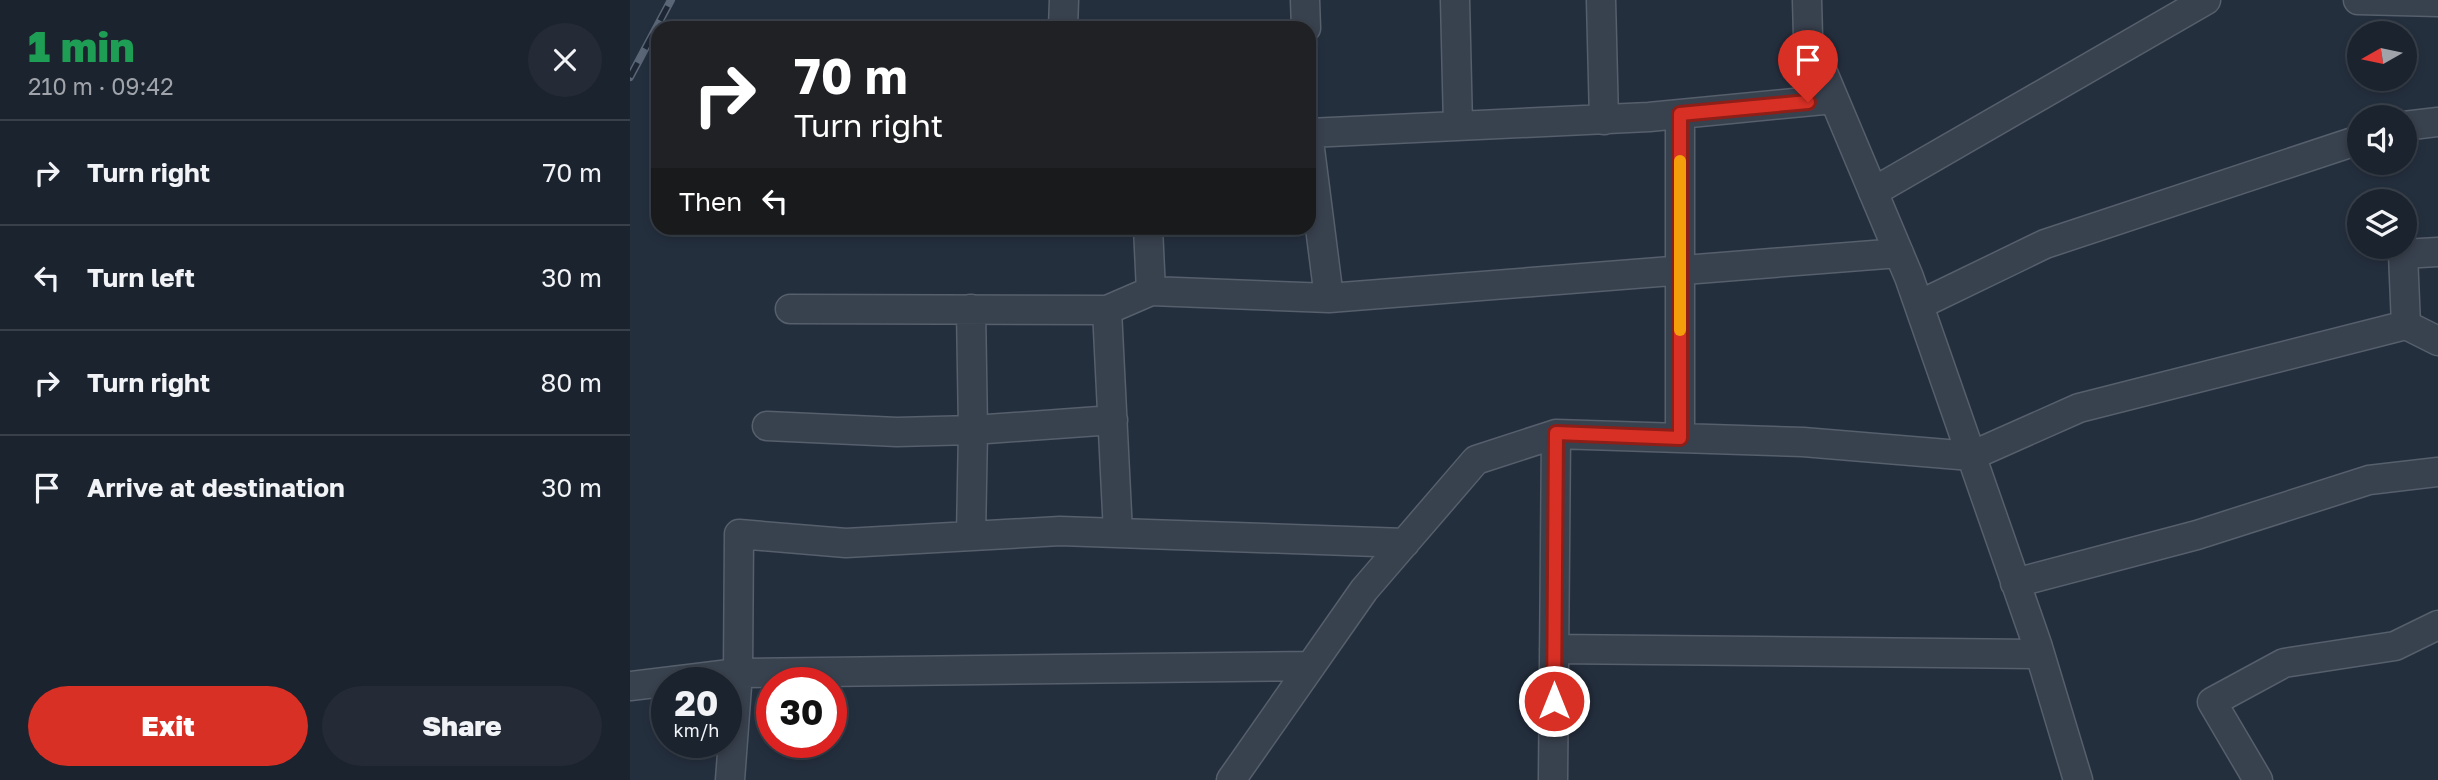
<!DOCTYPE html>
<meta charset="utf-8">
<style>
:root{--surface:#1b232e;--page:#242b36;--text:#f1f3f6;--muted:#a0a4aa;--line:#39404a;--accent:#d93025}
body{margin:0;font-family:"Golos Text",sans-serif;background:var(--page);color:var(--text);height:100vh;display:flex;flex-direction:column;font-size:26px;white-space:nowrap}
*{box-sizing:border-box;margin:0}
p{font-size:23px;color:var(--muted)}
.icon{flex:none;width:38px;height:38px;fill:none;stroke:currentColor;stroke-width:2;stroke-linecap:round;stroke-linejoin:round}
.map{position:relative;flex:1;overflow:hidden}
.sheet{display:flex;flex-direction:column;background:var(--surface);width:630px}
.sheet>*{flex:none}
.guide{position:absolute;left:21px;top:21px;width:665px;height:214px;border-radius:21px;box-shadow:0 4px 10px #0003,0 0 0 2px var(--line);background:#202124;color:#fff;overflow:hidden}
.needle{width:46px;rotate:261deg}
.buttons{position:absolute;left:1717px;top:21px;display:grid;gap:14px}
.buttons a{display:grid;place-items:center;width:70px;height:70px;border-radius:50%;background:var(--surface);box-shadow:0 4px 10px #0003,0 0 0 2px var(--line);font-size:35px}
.speed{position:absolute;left:21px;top:667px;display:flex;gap:14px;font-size:35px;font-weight:700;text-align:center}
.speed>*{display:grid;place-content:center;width:91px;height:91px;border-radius:50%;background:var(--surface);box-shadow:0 4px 10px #0003,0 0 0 2px var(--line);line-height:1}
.speed small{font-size:18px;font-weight:400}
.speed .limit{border:10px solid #d22;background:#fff;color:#111}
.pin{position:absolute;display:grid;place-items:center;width:60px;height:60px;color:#fff;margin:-72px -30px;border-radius:50% 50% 50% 0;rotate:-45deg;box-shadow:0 0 7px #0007}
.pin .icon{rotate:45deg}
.me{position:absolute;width:77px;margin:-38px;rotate:0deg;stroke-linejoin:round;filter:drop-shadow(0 0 5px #0008)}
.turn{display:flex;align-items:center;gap:24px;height:147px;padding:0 28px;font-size:32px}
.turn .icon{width:91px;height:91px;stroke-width:2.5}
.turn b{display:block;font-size:49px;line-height:60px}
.then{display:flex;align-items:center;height:66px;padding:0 28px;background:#0003;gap:14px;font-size:26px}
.round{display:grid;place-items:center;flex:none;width:74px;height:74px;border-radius:37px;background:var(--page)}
.headline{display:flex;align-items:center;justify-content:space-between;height:119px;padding:0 28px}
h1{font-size:42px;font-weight:800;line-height:52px;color:#1e9e55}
.cta{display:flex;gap:14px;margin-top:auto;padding:14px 28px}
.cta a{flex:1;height:80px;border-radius:42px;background:var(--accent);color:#fff;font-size:28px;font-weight:800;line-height:80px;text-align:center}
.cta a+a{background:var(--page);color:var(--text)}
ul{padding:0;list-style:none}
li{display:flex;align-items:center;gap:21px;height:105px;padding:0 28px;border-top:2px solid var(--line)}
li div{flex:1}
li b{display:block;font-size:26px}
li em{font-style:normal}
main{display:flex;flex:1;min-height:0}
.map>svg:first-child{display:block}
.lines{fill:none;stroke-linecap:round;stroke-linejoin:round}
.street-casing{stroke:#565f6c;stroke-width:31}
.street{stroke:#38414e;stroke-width:28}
.rail-casing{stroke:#5a6575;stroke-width:8}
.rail{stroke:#1d2633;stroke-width:5;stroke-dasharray:16;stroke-linecap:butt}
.route-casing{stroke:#8d1f18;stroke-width:18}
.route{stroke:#d93025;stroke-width:12}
.slow{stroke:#f59e0b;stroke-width:12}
</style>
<main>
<section class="sheet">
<div class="headline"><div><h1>1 min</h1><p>210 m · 09:42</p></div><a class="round"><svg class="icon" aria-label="close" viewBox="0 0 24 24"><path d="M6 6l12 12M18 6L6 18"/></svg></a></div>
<ul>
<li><svg class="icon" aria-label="right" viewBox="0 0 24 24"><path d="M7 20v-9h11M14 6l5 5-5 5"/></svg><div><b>Turn right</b></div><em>70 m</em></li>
<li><svg class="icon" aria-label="left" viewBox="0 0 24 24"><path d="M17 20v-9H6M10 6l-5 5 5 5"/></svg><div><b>Turn left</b></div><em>30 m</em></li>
<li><svg class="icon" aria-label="right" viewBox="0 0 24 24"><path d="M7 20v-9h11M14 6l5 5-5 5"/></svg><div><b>Turn right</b></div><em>80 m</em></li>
<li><svg class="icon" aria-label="arrive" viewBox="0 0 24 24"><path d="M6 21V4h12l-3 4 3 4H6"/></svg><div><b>Arrive at destination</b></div><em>30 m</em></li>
</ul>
<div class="cta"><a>Exit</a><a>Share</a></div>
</section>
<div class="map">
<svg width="1808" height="780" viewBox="0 0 1808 780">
<rect width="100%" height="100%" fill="#242f3e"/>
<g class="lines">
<defs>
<path id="street" d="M675,0L676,28
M825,0L828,126
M971,0L974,120
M1177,0L1178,37L1279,277L1407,644L1448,780
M1728,0L1808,2
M433,28L434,0
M1774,126L1808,122
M679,133L1019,117L1204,99
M1243,192L1576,0
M518,228L521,291
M1808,252L1773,254L1776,325L1808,341
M699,298L1269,253
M1289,305L1415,244L1729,140
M160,309L477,310L521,291L699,298L679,141
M477,310L488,533
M137,426L267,432L343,430L483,420
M1050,438V114
M341,536L343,430L341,309
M1385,583L1567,535L1739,480L1808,472
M924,649L1410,654
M0,686L108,673L681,666
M100,780L108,673L109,534L216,543L430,531L775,543
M601,780L734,590L846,460L926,434L1173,442L1341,456L1449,408L1776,325
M923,780L926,434
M1628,780L1582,702L1654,663L1765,646L1808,625"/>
</defs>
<use href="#street" class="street-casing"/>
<use href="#street" class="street"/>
<defs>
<path id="rail" d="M0,77L41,0"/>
</defs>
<use href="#rail" class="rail-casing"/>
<use href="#rail" class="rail"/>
</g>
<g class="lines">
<defs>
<path id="route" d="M924,701L926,433L1050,438V114L1178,102"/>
</defs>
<use href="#route" class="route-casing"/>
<use href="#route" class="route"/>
<path class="slow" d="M1050,330V161"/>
</g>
</svg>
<div class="buttons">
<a><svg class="needle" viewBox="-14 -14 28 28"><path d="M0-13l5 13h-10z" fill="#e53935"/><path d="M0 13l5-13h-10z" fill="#a0a4aa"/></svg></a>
<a><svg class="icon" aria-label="sound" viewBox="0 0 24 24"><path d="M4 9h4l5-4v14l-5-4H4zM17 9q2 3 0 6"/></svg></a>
<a><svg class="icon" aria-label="layers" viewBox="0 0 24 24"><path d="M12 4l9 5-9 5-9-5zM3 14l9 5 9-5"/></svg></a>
</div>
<div class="speed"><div>20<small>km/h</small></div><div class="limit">30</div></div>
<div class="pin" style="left:1178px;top:102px;background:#d93025"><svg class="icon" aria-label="arrive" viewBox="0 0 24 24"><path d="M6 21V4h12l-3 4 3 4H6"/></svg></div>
<svg class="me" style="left:924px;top:701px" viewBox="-20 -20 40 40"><circle r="17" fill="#d93025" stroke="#fff" stroke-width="3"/><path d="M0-11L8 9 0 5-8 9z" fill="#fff"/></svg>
<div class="guide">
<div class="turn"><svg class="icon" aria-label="right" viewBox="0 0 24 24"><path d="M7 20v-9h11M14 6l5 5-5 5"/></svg><div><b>70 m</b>Turn right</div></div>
<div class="then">Then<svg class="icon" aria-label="left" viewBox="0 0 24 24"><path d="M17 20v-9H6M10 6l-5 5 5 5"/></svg></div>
</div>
</div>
</main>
